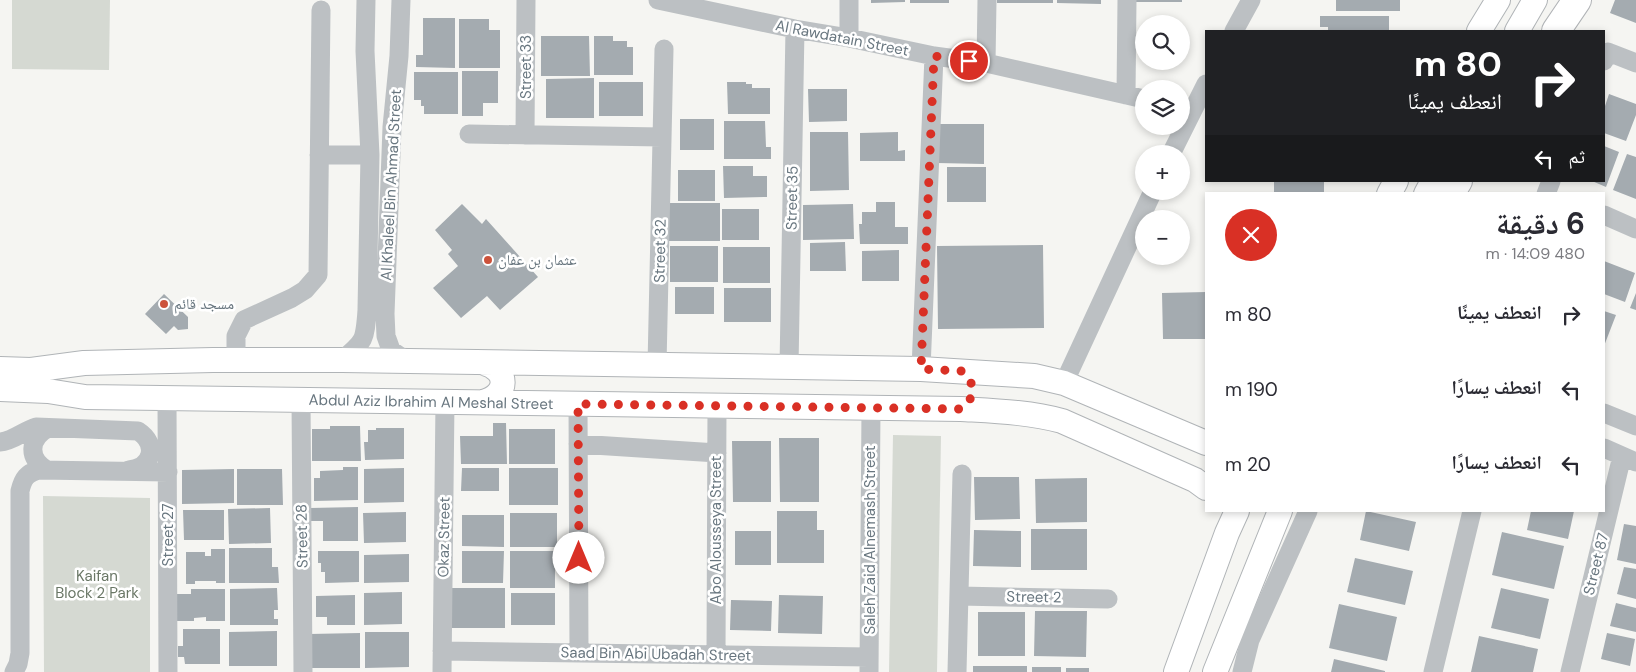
<!DOCTYPE html>
<html lang="ar">
<meta charset="utf-8">
<style>
:root{--surface:#fff;--page:#f2f2f3;--text:#2b2b33;--muted:#7c7c81}
body{margin:0;font-family:"DM Sans","Noto Naskh Arabic",sans-serif;background:var(--page);color:var(--text);direction:rtl;height:100vh;display:flex;flex-direction:column;font-size:19px;white-space:nowrap}
*{box-sizing:border-box;margin:0}
p{font-size:16px;color:var(--muted)}
.icon{flex:none;width:28px;height:28px;fill:none;stroke:currentColor;stroke-width:2;stroke-linecap:round;stroke-linejoin:round}
.map{position:relative;flex:1;overflow:hidden;direction:ltr}
.details{position:absolute;left:1205px;top:192px;width:400px;height:320px;display:flex;flex-direction:column;background:var(--surface);border-radius:0px;box-shadow:0 2px 8px #0003;direction:rtl}
.details>*{flex:none}
.top-card{position:absolute;left:1205px;top:30px;width:400px;height:152px;border-radius:0px;box-shadow:0 2px 8px #0003;direction:rtl;background:#202124;color:#fff;overflow:hidden}
.tools{position:absolute;left:1135px;top:15px;display:grid;gap:10px}
.tools a{display:grid;place-items:center;width:55px;height:55px;border-radius:50%;background:var(--surface);box-shadow:0 2px 8px #0003;font-size:25px}
.pin{position:absolute;display:grid;place-items:center;width:42px;height:42px;color:#fff;margin:-21px;border:2px solid #fff;border-radius:50%;box-shadow:0 1px 5px #0007}
.me{position:absolute;width:55px;margin:-28px;rotate:0deg;stroke-linejoin:round;filter:drop-shadow(0 0 4px #0008)}
.turn{display:flex;align-items:center;gap:18px;height:105px;padding:0 20px;font-size:22px}
.turn .icon{width:65px;height:65px;stroke-width:2.5}
.turn b{display:block;font-size:35px;line-height:42px}
.then{display:flex;align-items:center;height:48px;padding:0 20px;background:#0003;gap:10px;font-size:19px}
.round{display:grid;place-items:center;flex:none;width:52px;height:52px;border-radius:26px;background:var(--page)}
.headline{display:flex;align-items:center;justify-content:space-between;height:85px;padding:0 20px}
h1{font-size:30px;font-weight:700;line-height:38px}
ul{padding:0;list-style:none}
li{display:flex;align-items:center;gap:15px;height:75px;padding:0 20px}
li div{flex:1}
li b{display:block;font-size:19px}
li em{font-style:normal}
.map>svg:first-child{display:block}
.green{fill:#d5d9d2}
.building{fill:#a4abb0}
.lines{fill:none;stroke-linecap:round;stroke-linejoin:round}
.major-casing{stroke:#b0b4b7;stroke-width:26}
.highway-casing{stroke:#b0b3b6;stroke-width:30}
.minor{stroke:#bcc0c3;stroke-width:19}
.major{stroke:#fff;stroke-width:24}
.highway{stroke:#fff;stroke-width:28}
.route{stroke:#d93025;stroke-width:9;stroke-dasharray:0 16.2}
.poi-dot{fill:#cc523b;stroke:#fff;stroke-width:2}
.labels{text-anchor:middle;dominant-baseline:central;stroke-width:5;stroke-linejoin:round;paint-order:stroke}
.street-label{font-size:15px;fill:#68767f;stroke:#fff}
.poi-label{font-size:15px;fill:#68767f;stroke:#fff;text-anchor:start}
.park-label{font-size:15px;fill:#6a7766;stroke:#fff}
</style>
<div class="map">
<svg width="1636" height="672" viewBox="0 0 1636 672">
<rect width="100%" height="100%" fill="#f5f5f2"/>
<path class="green" d="M12,0H110L109,70L12,69Z
M893,435L941,436L937,672H889Z
M43,496L150,498V672H44Z"/>
<path class="building" d="M871,0H905V2L871,3Z
M910,0H949V3H910Z
M997,0H1053V3H997Z
M1057,0H1101V4L1057,3Z
M1132,0H1182V2H1132Z
M1336,0H1400V11H1336Z
M1615,0H1636V23L1610,13Z
M1320,16H1389V31H1328V27H1320Z
M423,18H455V68L416,67V55H423Z
M459,19H489V30H500V68H459Z
M541,36H589L590,76H541Z
M594,36H613V41H627V47H633V75H594Z
M462,71H498V103H483V116H462Z
M414,72H458V114H424V106H421V100H414Z
M594,78V118H546V79Z
M599,82H643V116H599Z
M727,82H746V84H752V88H770V114H728Z
M808,89H847V121L809,122Z
M1609,94L1636,104V115L1626,141L1604,133V109Z
M680,119H714V150H680Z
M724,121H765L766,147H771V159H724Z
M937,124H984V164L937,163Z
M810,132H848L849,190L810,191Z
M898,132V151L905,150V161H860V133Z
M1604,146L1619,152L1606,187L1592,181H1604Z
M1627,154L1636,157V199L1613,190Z
M723,166H753V176H767V197L724,198Z
M947,167H986V202H947Z
M678,170H715V201H678Z
M1274,182H1324V194H1274Z
M876,202H895V227H908V244H860L859,224H862V212H876Z
M668,203H720V241H668Z
M462,204L482,224L486,219L538,277L500,310L487,296L461,318L433,288L458,266L448,254L452,250L435,230Z
M853,204L854,239L803,240V205Z
M722,209H759V240H722Z
M845,242L846,271H810V243Z
M1043,245L1044,328L938,329L937,246Z
M670,246H718V282H670Z
M723,247H770V283H723Z
M899,250V281H862V251Z
M1604,261L1635,273L1625,302L1604,294Z
M675,287H714V314H675Z
M724,288H771V322H724Z
M1206,292V339H1163L1162,293Z
M1636,293V310L1630,308Z
M164,294L188,317V329L178,330L174,326L166,334L145,314Z
M1604,311L1616,315L1604,346Z
M493,423H506L507,464H461L460,436H493Z
M330,426H360L361,461H312V429H330Z
M376,428H404V459L365,460L364,442H368V430H376Z
M509,429H555V464H509Z
M779,438H819V502H780Z
M732,441H771V502H733Z
M343,467H358V500L314,501V478H320V471L343,470Z
M404,468V502L364,503V469Z
M462,468H499V491H461Z
M509,468H558V505H509Z
M234,469V503L182,504V470Z
M237,469H282L283,505H237Z
M974,477H1019L1020,519L975,520Z
M1087,478V522L1036,523L1035,479Z
M358,507V541H323V521H310V508Z
M270,508L271,543L229,544L228,509Z
M183,510H224V540H184Z
M777,511H817V530H824V563H777Z
M1366,511L1416,522L1409,551L1360,540Z
M1531,511H1574L1568,539L1527,530Z
M406,512V542L364,543L363,513Z
M510,513H557V547H510Z
M462,515H504V547L462,546Z
M1624,524L1636,526V564L1617,560Z
M1031,529H1087V570H1031Z
M974,530L1021,531V567L973,566Z
M735,531H771V565H735Z
M1502,532L1564,546L1554,589L1492,575Z
M229,548H272V567H278L279,583H229Z
M211,549H225V583H216V581H195V584H186V552H205V556H211Z
M318,551H359V582L325,583V572H321V563H318Z
M462,551H504L503,583H462Z
M510,551H555V588H510Z
M409,554V582L364,583V555Z
M1355,558L1413,571L1405,605L1347,592Z
M1624,567L1636,569V599L1617,594Z
M277,588L278,610H274V619H278V625H230V589Z
M452,588H505V628H452Z
M1501,588L1549,599L1540,639L1491,628Z
M191,589H225V621H206V617L194,618V621H177V594H191Z
M402,592V624L364,625V593Z
M511,593H555V625H511Z
M355,595V625H327V617H316V596Z
M779,595L823,596L822,634L778,633Z
M731,600L772,601L771,631L730,630Z
M1616,603L1636,608V632L1610,626Z
M1339,604L1397,617L1387,661L1329,648Z
M1035,611H1087L1086,657L1034,656Z
M978,612H1025V656H978Z
M183,629H220V664H185L184,657H178V646H183Z
M277,631V666H229V632Z
M365,632H409V667L365,668Z
M360,633V668H309V634Z
M1607,633L1635,639L1630,666L1601,659Z
M1479,636L1538,649L1533,672H1471Z
M1334,659L1385,671V672H1331Z
M973,666H1027V672H973Z
M1032,667H1061V672H1032Z
M1066,668H1089V672H1066Z"/>
<g class="lines">
<defs>
<path id="major" d="M1479,31L1498,0
M1517,31L1535,0
M1389,194L1396,181
M1426,194L1433,181
M0,369L31,370L84,363L213,360H342L921,369L1034,376L1064,383L1206,443
M0,389L48,391L85,397L961,409C995,411 1029,412 1062,421L1195,480L1206,488
M483,402C509,395 509,370 484,363
M1176,672L1227,533L1237,511
M1215,672L1280,511"/>
<path id="highway" d="M1556,31L1577,0
M1450,194L1458,181"/>
</defs>
<use href="#major" class="major-casing"/>
<use href="#highway" class="highway-casing"/>
<path class="minor" d="M401,0L399,56L392,127L385,314L386,336L391,350L407,361
M658,0L795,29L849,38L934,56L986,63L1144,99
M1234,31L1251,0
M849,38V0
M1604,61L1608,52L1636,63
M986,63L987,0
M1126,95L1127,0
M469,134L662,137
M525,135L526,0
M1171,154L1206,84
M319,155H370
M1546,194L1551,181
M1604,215L1636,229
M236,360V336L244,320L292,298L305,290L318,275L321,10
M342,360C365,341 365,340 367,310L370,155L365,51L366,0
M657,365L664,49
M789,367L795,29
M921,369L934,56
M1064,383L1153,191
M167,398L168,672
M301,400L303,672
M578,403L579,653
M1604,413L1636,426
M0,442C13,441 23,431 36,427L138,431C158,444 153,467 129,470
M578,444L717,453
M1604,448L1636,462
M47,470C27,459 29,438 48,428
M959,596L1108,599
M442,651L869,657
M716,655L717,406
M14,672L18,664L20,653V491C23,478 27,473 39,470L168,472
M442,672L445,401
M869,672L871,408
M957,672L962,474
M1242,672L1250,640L1308,511
M1433,672L1472,511
M1570,672L1622,456"/>
<use href="#major" class="major"/>
<use href="#highway" class="highway"/>
</g>
<g class="lines">
<path class="route" d="M579,558L578,404L961,409C976,398 976,383 962,371L921,369L934,56L969,61"/>
</g>
<g class="poi-dot">
<circle cx="488" cy="260" r="5"/>
<circle cx="164" cy="304" r="5"/>
</g>
<g class="labels">
<g class="street-label">
<text transform="translate(842 38) rotate(11)">Al Rawdatain Street</text>
<text transform="translate(526 67) rotate(-90)">Street 33</text>
<text transform="translate(391 185) rotate(-87)">Al Khaleel Bin Ahmad Street</text>
<text transform="translate(792 198) rotate(-89)">Street 35</text>
<text transform="translate(660 251) rotate(-89)">Street 32</text>
<text transform="translate(431 402) rotate(1)">Abdul Aziz Ibrahim Al Meshal Street</text>
<text transform="translate(716 530) rotate(-90)">Abo Alousseya Street</text>
<text transform="translate(168 535) rotate(-90)">Street 27</text>
<text transform="translate(302 536) rotate(-91)">Street 28</text>
<text transform="translate(444 537) rotate(-89)">Okaz Street</text>
<text transform="translate(870 540) rotate(-90)">Saleh Zaid Alnemash Street</text>
<text transform="translate(1596 564) rotate(-76)">Street 87</text>
<text transform="translate(1034 597) rotate(1)">Street 2</text>
<text transform="translate(656 654) rotate(1)">Saad Bin Abi Ubadah Street</text>
</g>
<g class="poi-label">
<text x="498" y="260">عثمان بن عفان</text>
<text x="174" y="304">مسجد قائم</text>
</g>
<g class="park-label">
<text x="97" y="576">Kaifan<tspan x="97" dy="17">Block 2 Park</tspan></text>
</g>
</g>
</svg>
<div class="tools">
<a><svg class="icon" aria-label="search" viewBox="0 0 24 24"><circle cx="10" cy="10" r="6"/><path d="M15 15l6 6"/></svg></a>
<a><svg class="icon" aria-label="layers" viewBox="0 0 24 24"><path d="M12 4l9 5-9 5-9-5zM3 14l9 5 9-5"/></svg></a>
<a>+</a>
<a>−</a>
</div>
<div class="pin" style="left:969px;top:61px;background:#d93025"><svg class="icon" aria-label="arrive" viewBox="0 0 24 24"><path d="M6 21V4h12l-3 4 3 4H6"/></svg></div>
<svg class="me" style="left:579px;top:558px" viewBox="-20 -20 40 40"><circle r="19" fill="#fff"/><path d="M0-13L10 11 0 6-10 11z" fill="#d93025"/></svg>
<div class="top-card">
<div class="turn"><svg class="icon" aria-label="right" viewBox="0 0 24 24"><path d="M7 20v-9h11M14 6l5 5-5 5"/></svg><div><b>80 m</b>انعطف يمينًا</div></div>
<div class="then">ثم<svg class="icon" aria-label="left" viewBox="0 0 24 24"><path d="M17 20v-9H6M10 6l-5 5 5 5"/></svg></div>
</div>
<section class="details">
<div class="headline"><div><h1>6 دقيقة</h1><p>480 m · 14:09</p></div><a class="round" style="background:#d93025;color:#fff"><svg class="icon" aria-label="close" viewBox="0 0 24 24"><path d="M6 6l12 12M18 6L6 18"/></svg></a></div>
<ul>
<li><svg class="icon" aria-label="right" viewBox="0 0 24 24"><path d="M7 20v-9h11M14 6l5 5-5 5"/></svg><div><b>انعطف يمينًا</b></div><em>80 m</em></li>
<li><svg class="icon" aria-label="left" viewBox="0 0 24 24"><path d="M17 20v-9H6M10 6l-5 5 5 5"/></svg><div><b>انعطف يسارًا</b></div><em>190 m</em></li>
<li><svg class="icon" aria-label="left" viewBox="0 0 24 24"><path d="M17 20v-9H6M10 6l-5 5 5 5"/></svg><div><b>انعطف يسارًا</b></div><em>20 m</em></li>
</ul>
</section>
</div>
